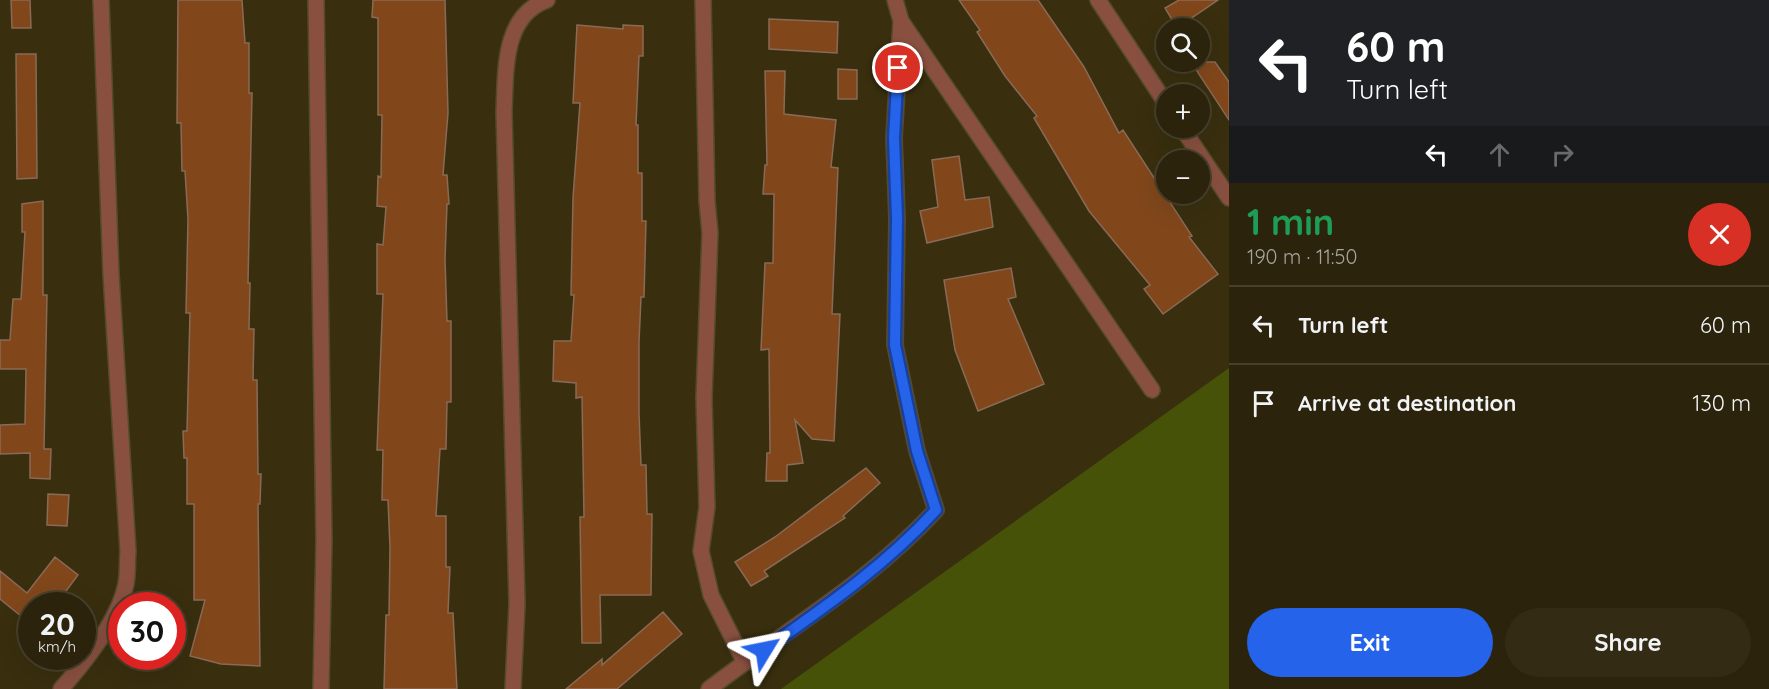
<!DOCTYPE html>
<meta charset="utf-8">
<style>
:root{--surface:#2b230b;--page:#332b14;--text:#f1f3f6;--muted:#a6a49d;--line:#47402c;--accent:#2563eb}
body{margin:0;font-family:Quicksand,sans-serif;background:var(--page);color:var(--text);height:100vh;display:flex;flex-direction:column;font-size:22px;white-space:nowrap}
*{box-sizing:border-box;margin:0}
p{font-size:20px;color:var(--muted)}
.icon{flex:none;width:33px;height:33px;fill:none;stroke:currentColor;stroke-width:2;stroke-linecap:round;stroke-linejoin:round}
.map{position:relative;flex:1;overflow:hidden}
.details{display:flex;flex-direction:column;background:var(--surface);width:540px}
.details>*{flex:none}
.top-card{background:#202124;color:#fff;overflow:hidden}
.controls{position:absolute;left:1156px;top:18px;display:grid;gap:12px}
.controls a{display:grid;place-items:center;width:54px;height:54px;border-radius:50%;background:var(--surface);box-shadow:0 6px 24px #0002,0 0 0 2px var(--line);font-size:30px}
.speed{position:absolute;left:18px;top:592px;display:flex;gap:12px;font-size:30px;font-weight:700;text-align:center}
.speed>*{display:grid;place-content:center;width:78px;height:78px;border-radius:50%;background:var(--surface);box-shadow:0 6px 24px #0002,0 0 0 2px var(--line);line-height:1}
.speed small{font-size:15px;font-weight:400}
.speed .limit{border:9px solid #d22;background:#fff;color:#111}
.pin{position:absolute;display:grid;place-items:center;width:51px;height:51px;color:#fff;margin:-26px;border:3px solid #fff;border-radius:50%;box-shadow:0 2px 6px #0007}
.me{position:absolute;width:66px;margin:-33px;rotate:55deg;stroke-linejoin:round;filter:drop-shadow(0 0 4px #0008)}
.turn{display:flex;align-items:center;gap:21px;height:126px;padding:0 18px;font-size:27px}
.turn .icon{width:78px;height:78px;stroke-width:2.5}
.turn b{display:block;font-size:42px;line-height:51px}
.lanes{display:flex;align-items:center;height:57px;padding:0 18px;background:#0003;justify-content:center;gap:30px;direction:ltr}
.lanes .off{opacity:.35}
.round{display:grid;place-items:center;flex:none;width:63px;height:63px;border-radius:32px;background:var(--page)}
.head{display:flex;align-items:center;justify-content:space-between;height:102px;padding:0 18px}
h1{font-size:36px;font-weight:700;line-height:45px;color:#1e9e55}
.cta{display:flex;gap:12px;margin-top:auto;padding:12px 18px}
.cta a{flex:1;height:69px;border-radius:36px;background:var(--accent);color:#fff;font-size:24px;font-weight:700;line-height:69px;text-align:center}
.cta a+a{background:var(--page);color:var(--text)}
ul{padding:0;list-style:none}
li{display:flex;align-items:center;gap:18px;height:78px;padding:0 18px;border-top:2px solid var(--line)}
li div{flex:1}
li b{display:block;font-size:22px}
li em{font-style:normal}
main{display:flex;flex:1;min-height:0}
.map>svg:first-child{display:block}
.green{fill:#455207}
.building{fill:#81471b;stroke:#896a56;stroke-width:1.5}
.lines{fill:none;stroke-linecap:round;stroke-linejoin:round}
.street-casing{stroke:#534a2c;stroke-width:18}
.street{stroke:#895040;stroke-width:15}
.route-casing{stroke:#184099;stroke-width:15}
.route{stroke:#2563eb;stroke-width:10}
</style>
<main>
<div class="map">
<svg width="1229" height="689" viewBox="0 0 1229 689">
<rect width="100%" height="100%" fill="#392f0f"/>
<path class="green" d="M1229,368V689H781Z"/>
<path class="building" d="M11,0H30L31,28H12Z
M178,0H242L245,43H249V93H252L248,283H250L249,329H254L253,380H257L258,474H261L260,504H258L260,666L221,664L190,656L205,600H194V504H187V458H184L183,431H187L190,313H186L188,219L185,171H182L181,123H177Z
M373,0H445L448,113L443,175H447L449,204H447L445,259L447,321H451V402H447L446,449H440L436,516H446V567H450L448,613H453L457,689H384L386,615H389L390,548L388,500H382L383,450H377L383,294H377V244L383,245L386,207L377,206L378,176L381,177L382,115H378V18L372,17Z
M959,0H1038L1084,67L1119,133L1123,130L1192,236L1189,237L1218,274L1163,314L1144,289L1150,285L1089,211L1034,118L1037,116L1005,76L977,32L980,30Z
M1179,0H1218L1177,28L1165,8Z
M769,19L838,22L837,53L769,49Z
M577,25L623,29V25L643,26V56H639L636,125H638V173H642V221H646L644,297H641L639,342V413L641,465H646L647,514H652L651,595H600L601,643H582L580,517H584L582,397L576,398V383L553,381L554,341H571L574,295H571L573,198L580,103H573Z
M16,54H36L37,178L17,179Z
M1191,62H1215L1229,82V120Z
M838,69L857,70V99H838Z
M765,71H785L784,114L836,120L831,167L838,168L832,314H840L834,441L812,439L795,420L803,463L787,465V481H766L767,453H770L769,349L761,350L765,263H773L774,194H763L765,165H767Z
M959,156L965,200L989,197L993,227L927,243L920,211L938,207L932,160Z
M43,201V295H47L44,449H51L50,479L30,478V453L0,454V425L25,424L26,369H0V340H10L13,299H21L25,232H22V204Z
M1011,268L1016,297L1008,299L1044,384L978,411L955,350L944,280Z
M866,468L880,483L843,516L845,518L764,571L768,576L751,586L735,562L775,537Z
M48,494L69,495L67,526L47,525Z
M55,557L78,575L55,606H32V625L0,599V571L27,593Z
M663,612L682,634L617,689H566L602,659V665Z"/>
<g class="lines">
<defs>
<path id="street" d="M316,0L324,540L321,689
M703,0L707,201L710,233L704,398L707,507L701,551L711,595L745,663
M895,0L901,21L1152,390
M1098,0L1167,105
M1182,128L1229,198
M61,689C84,663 119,619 126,584C128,574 127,562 128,551L111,274L101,0
M513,689L517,604L504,112C506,72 502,16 547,0
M709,689C786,630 870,582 936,510L917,451L895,345L897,218L894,138L901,21"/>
</defs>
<use href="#street" class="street-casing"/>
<use href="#street" class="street"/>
</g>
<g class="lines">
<defs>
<path id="route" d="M764,650C825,607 886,565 936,510L917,451L895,345L897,218L894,138L898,68"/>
</defs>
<use href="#route" class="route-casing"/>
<use href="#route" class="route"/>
</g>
</svg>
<div class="controls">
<a><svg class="icon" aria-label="search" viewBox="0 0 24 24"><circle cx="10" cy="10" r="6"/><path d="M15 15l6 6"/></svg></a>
<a>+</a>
<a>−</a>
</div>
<div class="speed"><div>20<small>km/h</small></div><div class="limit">30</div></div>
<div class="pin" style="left:898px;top:68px;background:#d93025"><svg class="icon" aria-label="arrive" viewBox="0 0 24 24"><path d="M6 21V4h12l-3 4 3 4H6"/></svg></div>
<svg class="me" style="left:764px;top:650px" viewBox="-20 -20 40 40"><path d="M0-17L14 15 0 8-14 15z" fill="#2563eb" stroke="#fff" stroke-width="4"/></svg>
</div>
<section class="details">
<div class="top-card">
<div class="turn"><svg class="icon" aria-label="left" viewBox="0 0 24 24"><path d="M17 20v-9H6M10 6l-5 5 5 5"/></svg><div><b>60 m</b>Turn left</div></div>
<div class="lanes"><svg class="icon" aria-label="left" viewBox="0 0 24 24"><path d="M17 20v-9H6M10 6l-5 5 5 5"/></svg><svg class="icon off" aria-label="ahead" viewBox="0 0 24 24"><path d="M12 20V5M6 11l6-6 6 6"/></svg><svg class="icon off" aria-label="right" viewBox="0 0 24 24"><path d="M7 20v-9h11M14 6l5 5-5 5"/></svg></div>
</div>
<div class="head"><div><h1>1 min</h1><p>190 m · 11:50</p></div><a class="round" style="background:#d93025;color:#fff"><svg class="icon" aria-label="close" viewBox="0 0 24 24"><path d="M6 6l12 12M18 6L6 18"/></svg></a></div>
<ul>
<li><svg class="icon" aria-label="left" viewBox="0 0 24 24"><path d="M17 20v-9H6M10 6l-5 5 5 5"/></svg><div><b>Turn left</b></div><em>60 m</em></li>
<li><svg class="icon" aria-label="arrive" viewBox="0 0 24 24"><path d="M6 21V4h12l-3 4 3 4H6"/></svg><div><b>Arrive at destination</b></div><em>130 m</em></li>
</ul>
<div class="cta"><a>Exit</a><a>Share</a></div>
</section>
</main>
